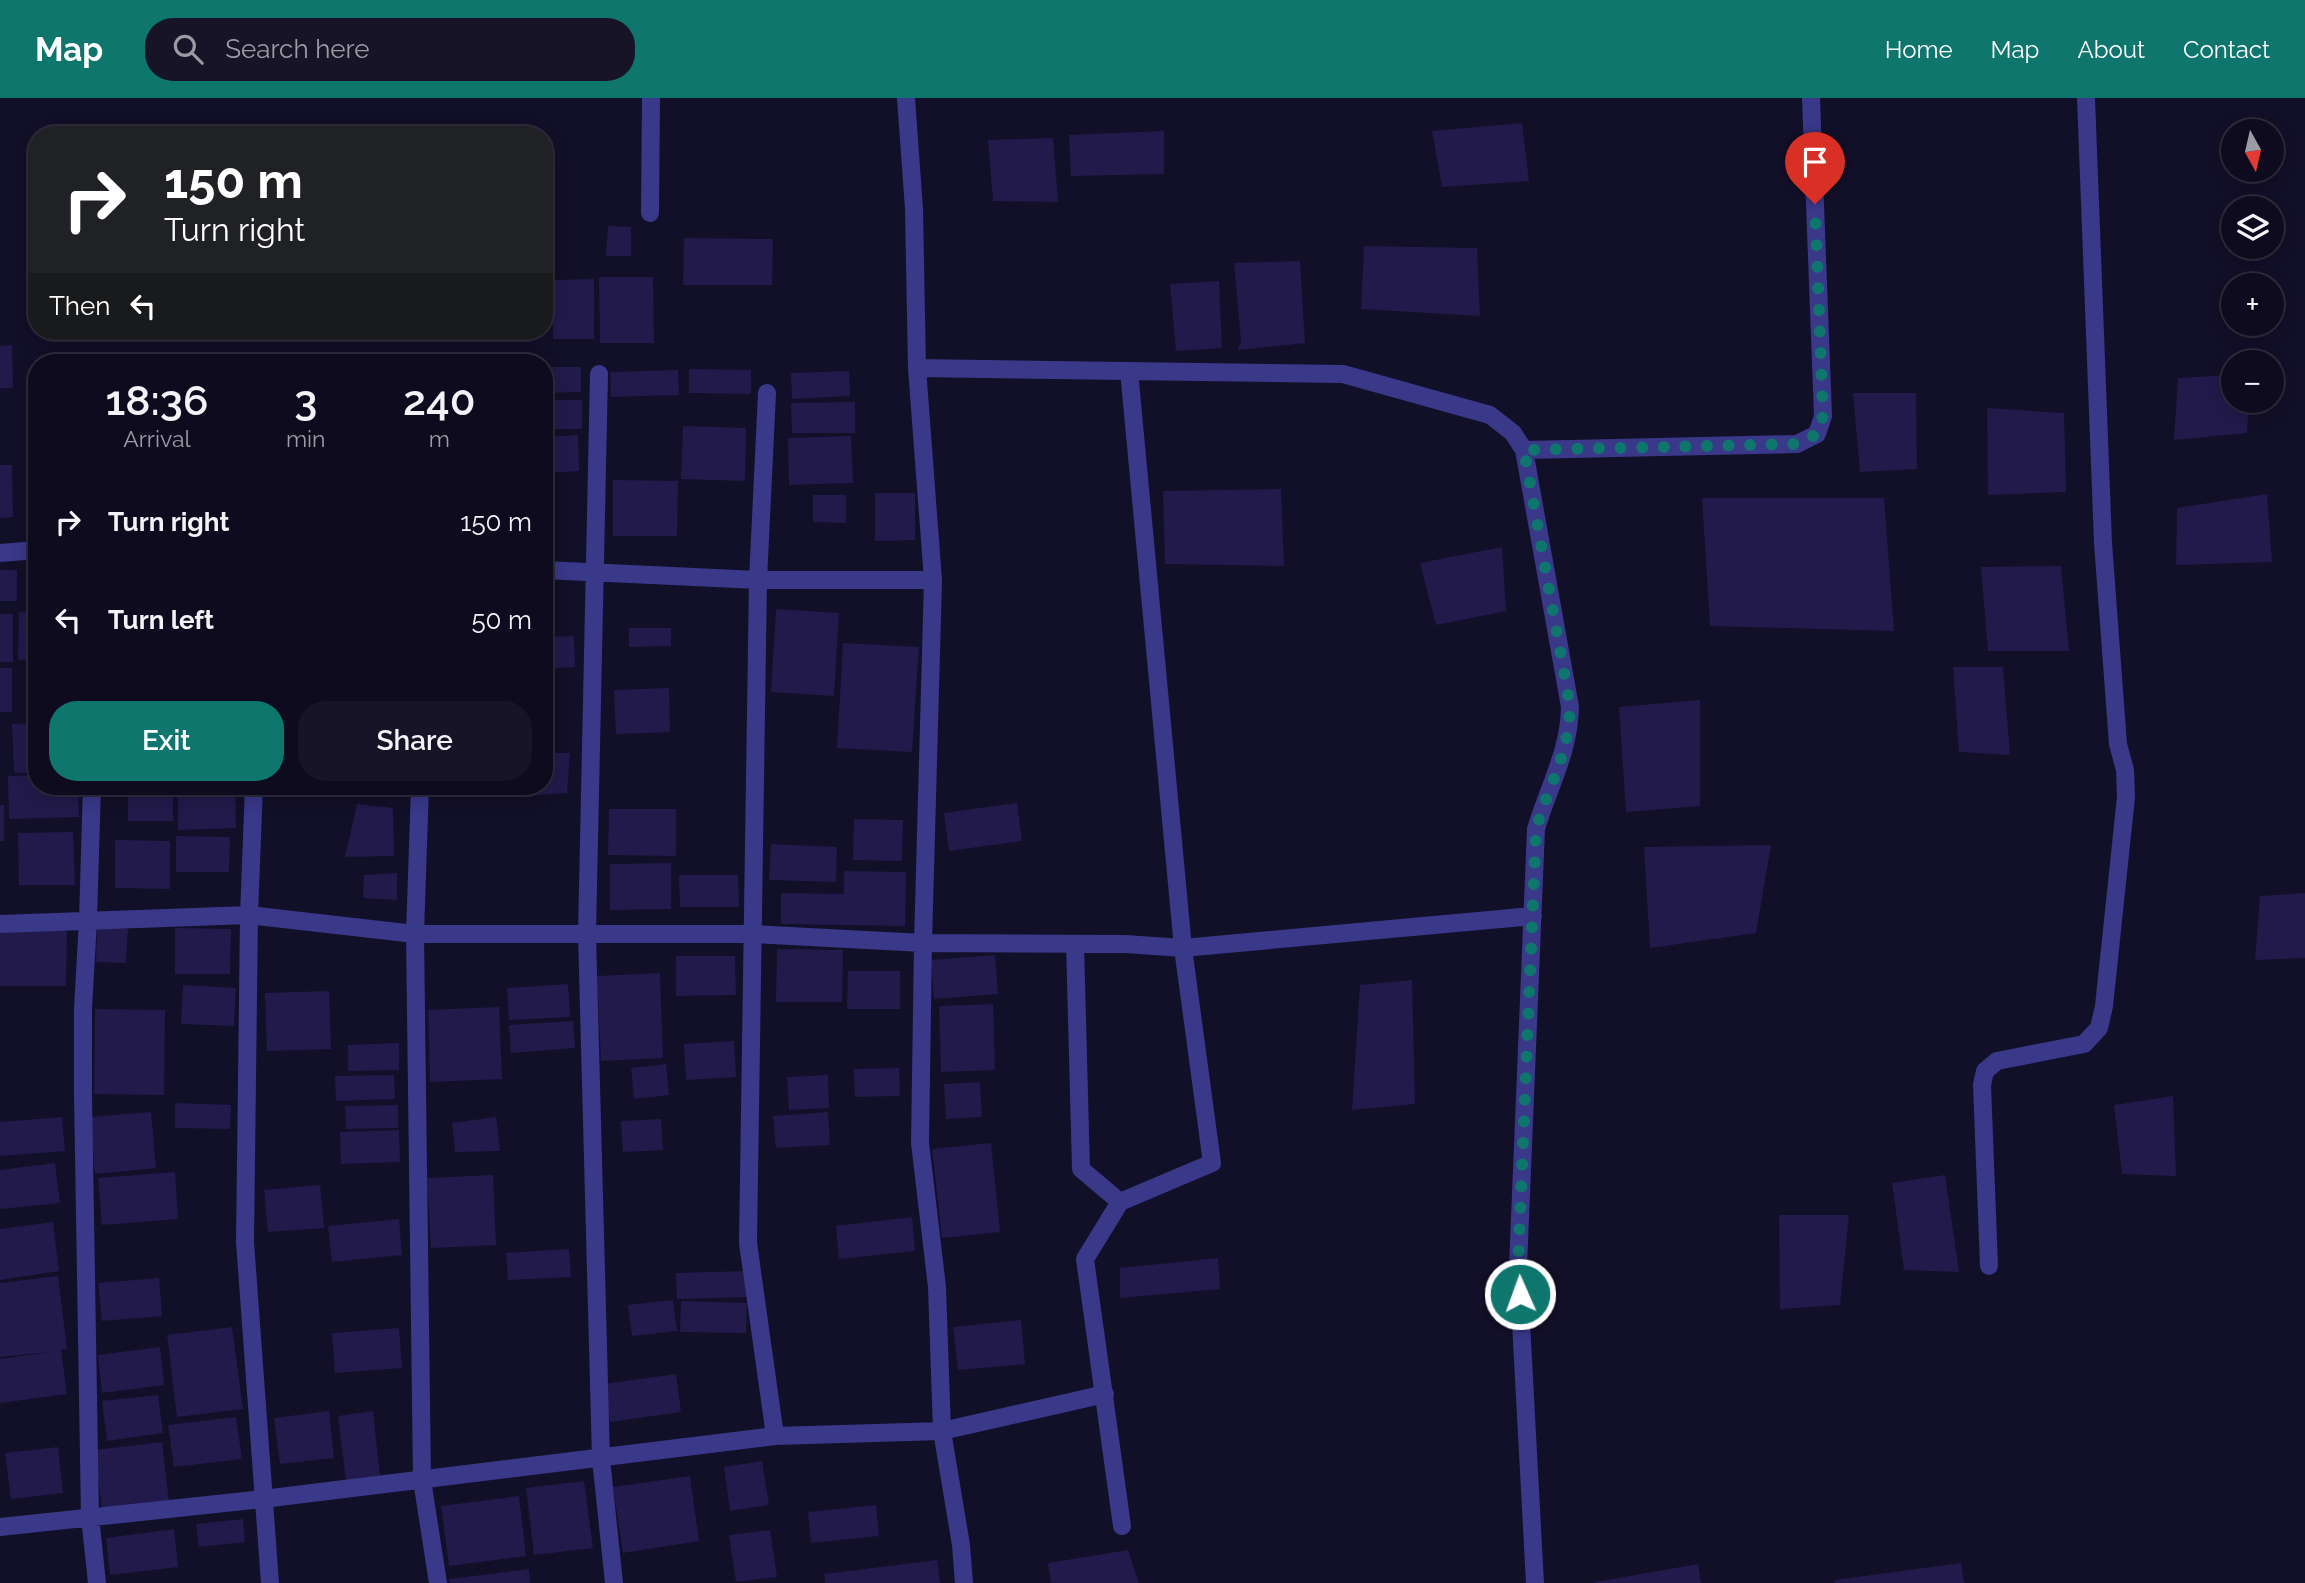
<!DOCTYPE html>
<meta charset="utf-8">
<style>
:root{--surface:#0e0b1e;--page:#171427;--text:#f1f3f6;--muted:#9b9ba4;--line:#2e2b3c;--accent:#0f766e}
body{margin:0;font-family:Raleway,sans-serif;background:var(--page);color:var(--text);height:100vh;display:flex;flex-direction:column;font-size:26px;white-space:nowrap}
*{box-sizing:border-box;margin:0}
p{font-size:23px;color:var(--muted)}
.icon{flex:none;width:38px;height:38px;fill:none;stroke:currentColor;stroke-width:2;stroke-linecap:round;stroke-linejoin:round}
.map{position:relative;flex:1;overflow:hidden}
.sheet{position:absolute;left:28px;top:256px;width:525px;height:441px;display:flex;flex-direction:column;background:var(--surface);border-radius:28px;box-shadow:0 4px 18px #0003,0 0 0 2px var(--line)}
.sheet>*{flex:none}
.hud{position:absolute;left:28px;top:28px;width:525px;height:214px;border-radius:28px;box-shadow:0 4px 18px #0003,0 0 0 2px var(--line);background:#202124;color:#fff;overflow:hidden}
.needle{width:46px;rotate:172deg}
.tools{position:absolute;left:2221px;top:21px;display:grid;gap:14px}
.tools a{display:grid;place-items:center;width:63px;height:63px;border-radius:50%;background:var(--surface);box-shadow:0 4px 18px #0003,0 0 0 2px var(--line);font-size:35px}
.pin{position:absolute;display:grid;place-items:center;width:60px;height:60px;color:#fff;margin:-72px -30px;border-radius:50% 50% 50% 0;rotate:-45deg;box-shadow:0 0 7px #0007}
.pin .icon{rotate:45deg}
.me{position:absolute;width:77px;margin:-38px;rotate:358deg;stroke-linejoin:round;filter:drop-shadow(0 0 5px #0008)}
.turn{display:flex;align-items:center;gap:24px;height:147px;padding:0 21px;font-size:32px}
.turn .icon{width:91px;height:91px;stroke-width:2.5}
.turn b{display:block;font-size:49px;line-height:60px}
.then{display:flex;align-items:center;height:66px;padding:0 21px;background:#0003;gap:14px;font-size:26px}
.eta{display:flex;justify-content:space-evenly;align-items:center;height:119px;text-align:center}
.eta b{font-size:42px;font-weight:600;line-height:49px}
.action{display:flex;gap:14px;margin-top:auto;padding:14px 21px}
.action a{flex:1;height:80px;border-radius:28px;background:var(--accent);color:#fff;font-size:28px;font-weight:600;line-height:80px;text-align:center}
.action a+a{background:var(--page);color:var(--text)}
ul{padding:0;list-style:none}
li{display:flex;align-items:center;gap:21px;height:98px;padding:0 21px}
li div{flex:1}
li b{display:block;font-size:26px}
li em{font-style:normal}
header{display:flex;align-items:center;gap:42px;box-sizing:border-box;height:98px;padding:0 35px;background:var(--accent);color:#fff}
header strong{font-size:33px}
nav{display:flex;gap:38px;margin-inline-start:auto;font-size:24px}
.search{width:490px;height:63px;background:var(--page);display:flex;align-items:center;gap:18px;box-sizing:border-box;padding:0 24px;border-radius:28px;color:var(--muted);font-size:26px}
.map>svg:first-child{display:block}
.building{fill:#221a4a}
.lines{fill:none;stroke-linecap:round;stroke-linejoin:round}
.service{stroke:#393889;stroke-width:18}
.minor{stroke:#393889;stroke-width:18}
.route{stroke:#0f766e;stroke-width:12;stroke-dasharray:0 21.6}
</style>
<header>
<strong>Map</strong>
<div class="search"><svg class="icon" aria-label="search" viewBox="0 0 24 24"><circle cx="10" cy="10" r="6"/><path d="M15 15l6 6"/></svg>Search here</div>
<nav><a>Home</a><a>Map</a><a>About</a><a>Contact</a></nav>
</header>
<div class="map">
<svg width="2305" height="1485" viewBox="0 0 2305 1485">
<rect width="100%" height="100%" fill="#120f28"/>
<path class="building" d="M1522,25L1529,83L1442,89L1432,33Z
M1164,33V76L1071,78L1069,37Z
M1053,40L1058,104L993,103L988,42Z
M608,128L631,129V158H606Z
M684,140L773,141L772,187H683Z
M1364,148L1477,150L1480,218L1361,211Z
M1300,163L1305,245L1238,252L1241,242L1234,165Z
M599,179H653L654,245H600Z
M594,181V241H553V182Z
M1219,183L1222,250L1176,253L1170,186Z
M12,247L13,290H0V248Z
M249,258V264H196V259Z
M544,269H581V294L544,295Z
M689,271L751,272V296L689,295Z
M678,272L679,297L611,299L610,274Z
M849,273L850,298L792,301L791,275Z
M2233,277V303H2249L2247,335L2174,342L2178,280Z
M1853,295H1916L1917,371L1860,374Z
M544,302H582V331H544Z
M855,304V335H792L791,305Z
M1987,310L2064,315L2066,394L1988,397Z
M29,311H37V356H30Z
M683,328L746,330L745,383L681,381Z
M578,337L579,373L544,375V339Z
M851,338L853,385L789,387L788,340Z
M0,367H12L13,419L0,420Z
M613,382L678,383L677,438H613Z
M1281,391L1284,468L1165,466L1163,393Z
M875,395H915V442L875,443Z
M2267,396L2272,464L2176,467L2177,410Z
M813,397H846V425L813,424Z
M1702,400H1884L1894,533L1710,528Z
M1502,449L1506,513L1436,527L1420,465Z
M2061,468L2069,553H1988L1981,469Z
M0,472H17V503H0Z
M776,511L839,515L834,598L771,594Z
M19,514L37,515V562H18Z
M0,516H13V564H0Z
M629,530H671V548L629,549Z
M574,538L575,569L544,571V539Z
M843,545L919,549L912,654L837,650Z
M1953,569H2003L2010,657L1959,654Z
M0,570H12V614H0Z
M669,590L670,634L616,636L614,592Z
M1700,602V708L1626,714L1619,609Z
M37,625V675H14L12,626Z
M544,655H570L567,695L537,697V688H544Z
M37,677V688H78L79,719L9,721L8,678Z
M128,688H173V723H128Z
M178,688H235L236,730L178,732Z
M303,688H331V695H303Z
M1017,705L1022,743L949,753L944,715Z
M357,706L393,710L394,758L345,759Z
M0,707H4V743H0Z
M609,711H676V758L608,757Z
M854,721L903,722L902,763L853,762Z
M73,734L75,787H19L18,735Z
M176,738L230,739L229,774H176Z
M115,742L170,743V791L115,790Z
M771,746L837,749L836,784L769,782Z
M1771,747L1756,835L1650,850L1644,749Z
M671,765V811L610,812V766Z
M844,773L906,774L905,828L781,826V795L844,796Z
M397,775V802L363,800L364,777Z
M679,777H738L739,809H680Z
M2305,795V860L2255,862L2260,798Z
M97,829L128,831L126,865L96,864Z
M175,830L231,831L230,876H175Z
M0,831L67,832L66,888H0Z
M777,851L843,852L842,904H776Z
M995,857L998,896L934,901L931,862Z
M676,858H735L736,897L676,898Z
M848,873H900V911H847Z
M660,875L663,960L601,963L597,878Z
M1412,882L1415,1006L1352,1012L1360,887Z
M568,886L570,919L509,922L507,890Z
M183,887L236,890L234,928L181,926Z
M329,893L331,951L267,953L265,895Z
M993,906L995,972L941,974L939,908Z
M499,909L502,981L430,984L428,912Z
M95,911L165,912L164,997L94,996Z
M573,923L575,950L511,955L509,927Z
M734,943L736,979L686,982L684,946Z
M399,945V972L348,973V947Z
M666,966L669,997L634,1001L631,970Z
M899,970L900,998L855,999L854,971Z
M394,977L395,1001L336,1003L335,978Z
M828,977L829,1010L789,1012L787,979Z
M980,984L982,1019L946,1021L944,986Z
M2173,998L2176,1078L2122,1076L2114,1007Z
M175,1005L231,1007L230,1031L175,1030Z
M398,1007V1030L346,1031L345,1008Z
M151,1014L156,1070L95,1076L90,1019Z
M828,1014L830,1047L776,1050L773,1018Z
M62,1019L65,1053L0,1058V1024Z
M496,1019L500,1053L455,1054L452,1025Z
M661,1021L663,1052L623,1054L621,1023Z
M399,1032L400,1064L341,1066L340,1034Z
M991,1045L1000,1134L942,1140L932,1051Z
M55,1065L60,1105L0,1111V1072Z
M175,1074L178,1121L102,1127L98,1080Z
M493,1077L496,1147L431,1150L427,1080Z
M1945,1077L1959,1174L1904,1172L1892,1085Z
M320,1087L324,1130L268,1134L264,1092Z
M1779,1117H1849L1840,1207L1780,1211Z
M912,1119L915,1153L839,1161L836,1128Z
M399,1121L402,1157L332,1164L328,1128Z
M53,1124L59,1173L0,1182V1131Z
M569,1151L571,1179L508,1182L506,1155Z
M1218,1160L1220,1191L1120,1200V1170Z
M748,1173L749,1199L677,1201L676,1175Z
M58,1178L67,1251L61,1252L67,1296L0,1305V1261L51,1254L0,1259V1185Z
M159,1180L162,1218L102,1223L98,1185Z
M673,1202L677,1233L632,1238L628,1207Z
M681,1203L747,1205L746,1235L680,1234Z
M1021,1222L1025,1266L958,1272L953,1229Z
M232,1229L243,1311L177,1319L167,1237Z
M399,1230L402,1270L335,1275L332,1235Z
M160,1249L164,1287L102,1295L98,1257Z
M676,1276L681,1314L610,1324L604,1286Z
M158,1297L163,1335L107,1343L102,1303Z
M329,1313L334,1360L280,1366L274,1320Z
M373,1313L380,1378L346,1382L338,1318Z
M236,1319L242,1361L174,1369L168,1327Z
M162,1344L169,1404L102,1412L95,1352Z
M58,1349L63,1395L11,1401L5,1355Z
M762,1363L769,1407L730,1413L724,1369Z
M690,1378L699,1443L623,1455L613,1389Z
M584,1383L593,1450L534,1457L526,1390Z
M519,1398L526,1458L449,1468L441,1408Z
M876,1407L879,1438L811,1445L808,1414Z
M243,1421L245,1444L199,1449L196,1426Z
M174,1431L178,1469L110,1477L106,1440Z
M770,1432L777,1479L736,1484L729,1437Z
M1128,1452L1139,1485H1051L1048,1465Z
M937,1462L940,1485H825L824,1476Z
M1961,1465L1964,1485H1835V1482Z
M1698,1466L1701,1485H1595V1484Z
M529,1471L530,1485H450L449,1481Z"/>
<g class="lines">
<path class="service" d="M650,115L651,0"/>
<path class="minor" d="M906,0L914,111L917,270L933,482L923,845L920,1045L937,1189L942,1333L961,1447L964,1485
M917,270L1343,276L1490,317L1513,335L1524,352L1570,609C1569,655 1549,687 1536,731L1518,1169L1535,1485
M599,276L587,836L601,1361L614,1485
M767,295L758,482L748,1145L775,1338
M1524,352L1797,346L1817,336L1823,318L1811,0
M0,455L37,452
M544,472L758,482H933
M92,688L88,822L83,911V997L90,1419L97,1485
M254,688L249,817L245,1144L270,1485
M420,688L415,836L422,1382L438,1485
M0,826L249,817L415,836H753L923,845L1125,846L1183,850L1533,818
M1075,846L1081,1071L1120,1104L1085,1161L1122,1428
M1120,1104L1212,1065L1183,850L1129,273
M1989,1168L1982,987L1985,973L1997,963L2084,946L2099,930L2104,908L2126,699L2125,672L2118,646L2103,445L2086,0
M0,1429L263,1401L775,1338L942,1333L1105,1296"/>
</g>
<g class="lines">
<path class="route" d="M1520,1196L1518,1169L1536,731C1549,686 1569,657 1570,608L1524,352L1797,346L1817,336L1823,318L1815,106"/>
</g>
</svg>
<div class="tools">
<a><svg class="needle" viewBox="-14 -14 28 28"><path d="M0-13l5 13h-10z" fill="#e53935"/><path d="M0 13l5-13h-10z" fill="#9b9ba4"/></svg></a>
<a><svg class="icon" aria-label="layers" viewBox="0 0 24 24"><path d="M12 4l9 5-9 5-9-5zM3 14l9 5 9-5"/></svg></a>
<a>+</a>
<a>−</a>
</div>
<div class="pin" style="left:1815px;top:106px;background:#d93025"><svg class="icon" aria-label="arrive" viewBox="0 0 24 24"><path d="M6 21V4h12l-3 4 3 4H6"/></svg></div>
<svg class="me" style="left:1520px;top:1196px" viewBox="-20 -20 40 40"><circle r="17" fill="#0f766e" stroke="#fff" stroke-width="3"/><path d="M0-11L8 9 0 5-8 9z" fill="#fff"/></svg>
<div class="hud">
<div class="turn"><svg class="icon" aria-label="right" viewBox="0 0 24 24"><path d="M7 20v-9h11M14 6l5 5-5 5"/></svg><div><b>150 m</b>Turn right</div></div>
<div class="then">Then<svg class="icon" aria-label="left" viewBox="0 0 24 24"><path d="M17 20v-9H6M10 6l-5 5 5 5"/></svg></div>
</div>
<section class="sheet">
<div class="eta">
<div><b>18:36</b><p>Arrival</p></div>
<div><b>3</b><p>min</p></div>
<div><b>240</b><p>m</p></div>
</div>
<ul>
<li><svg class="icon" aria-label="right" viewBox="0 0 24 24"><path d="M7 20v-9h11M14 6l5 5-5 5"/></svg><div><b>Turn right</b></div><em>150 m</em></li>
<li><svg class="icon" aria-label="left" viewBox="0 0 24 24"><path d="M17 20v-9H6M10 6l-5 5 5 5"/></svg><div><b>Turn left</b></div><em>50 m</em></li>
</ul>
<div class="action"><a>Exit</a><a>Share</a></div>
</section>
</div>
